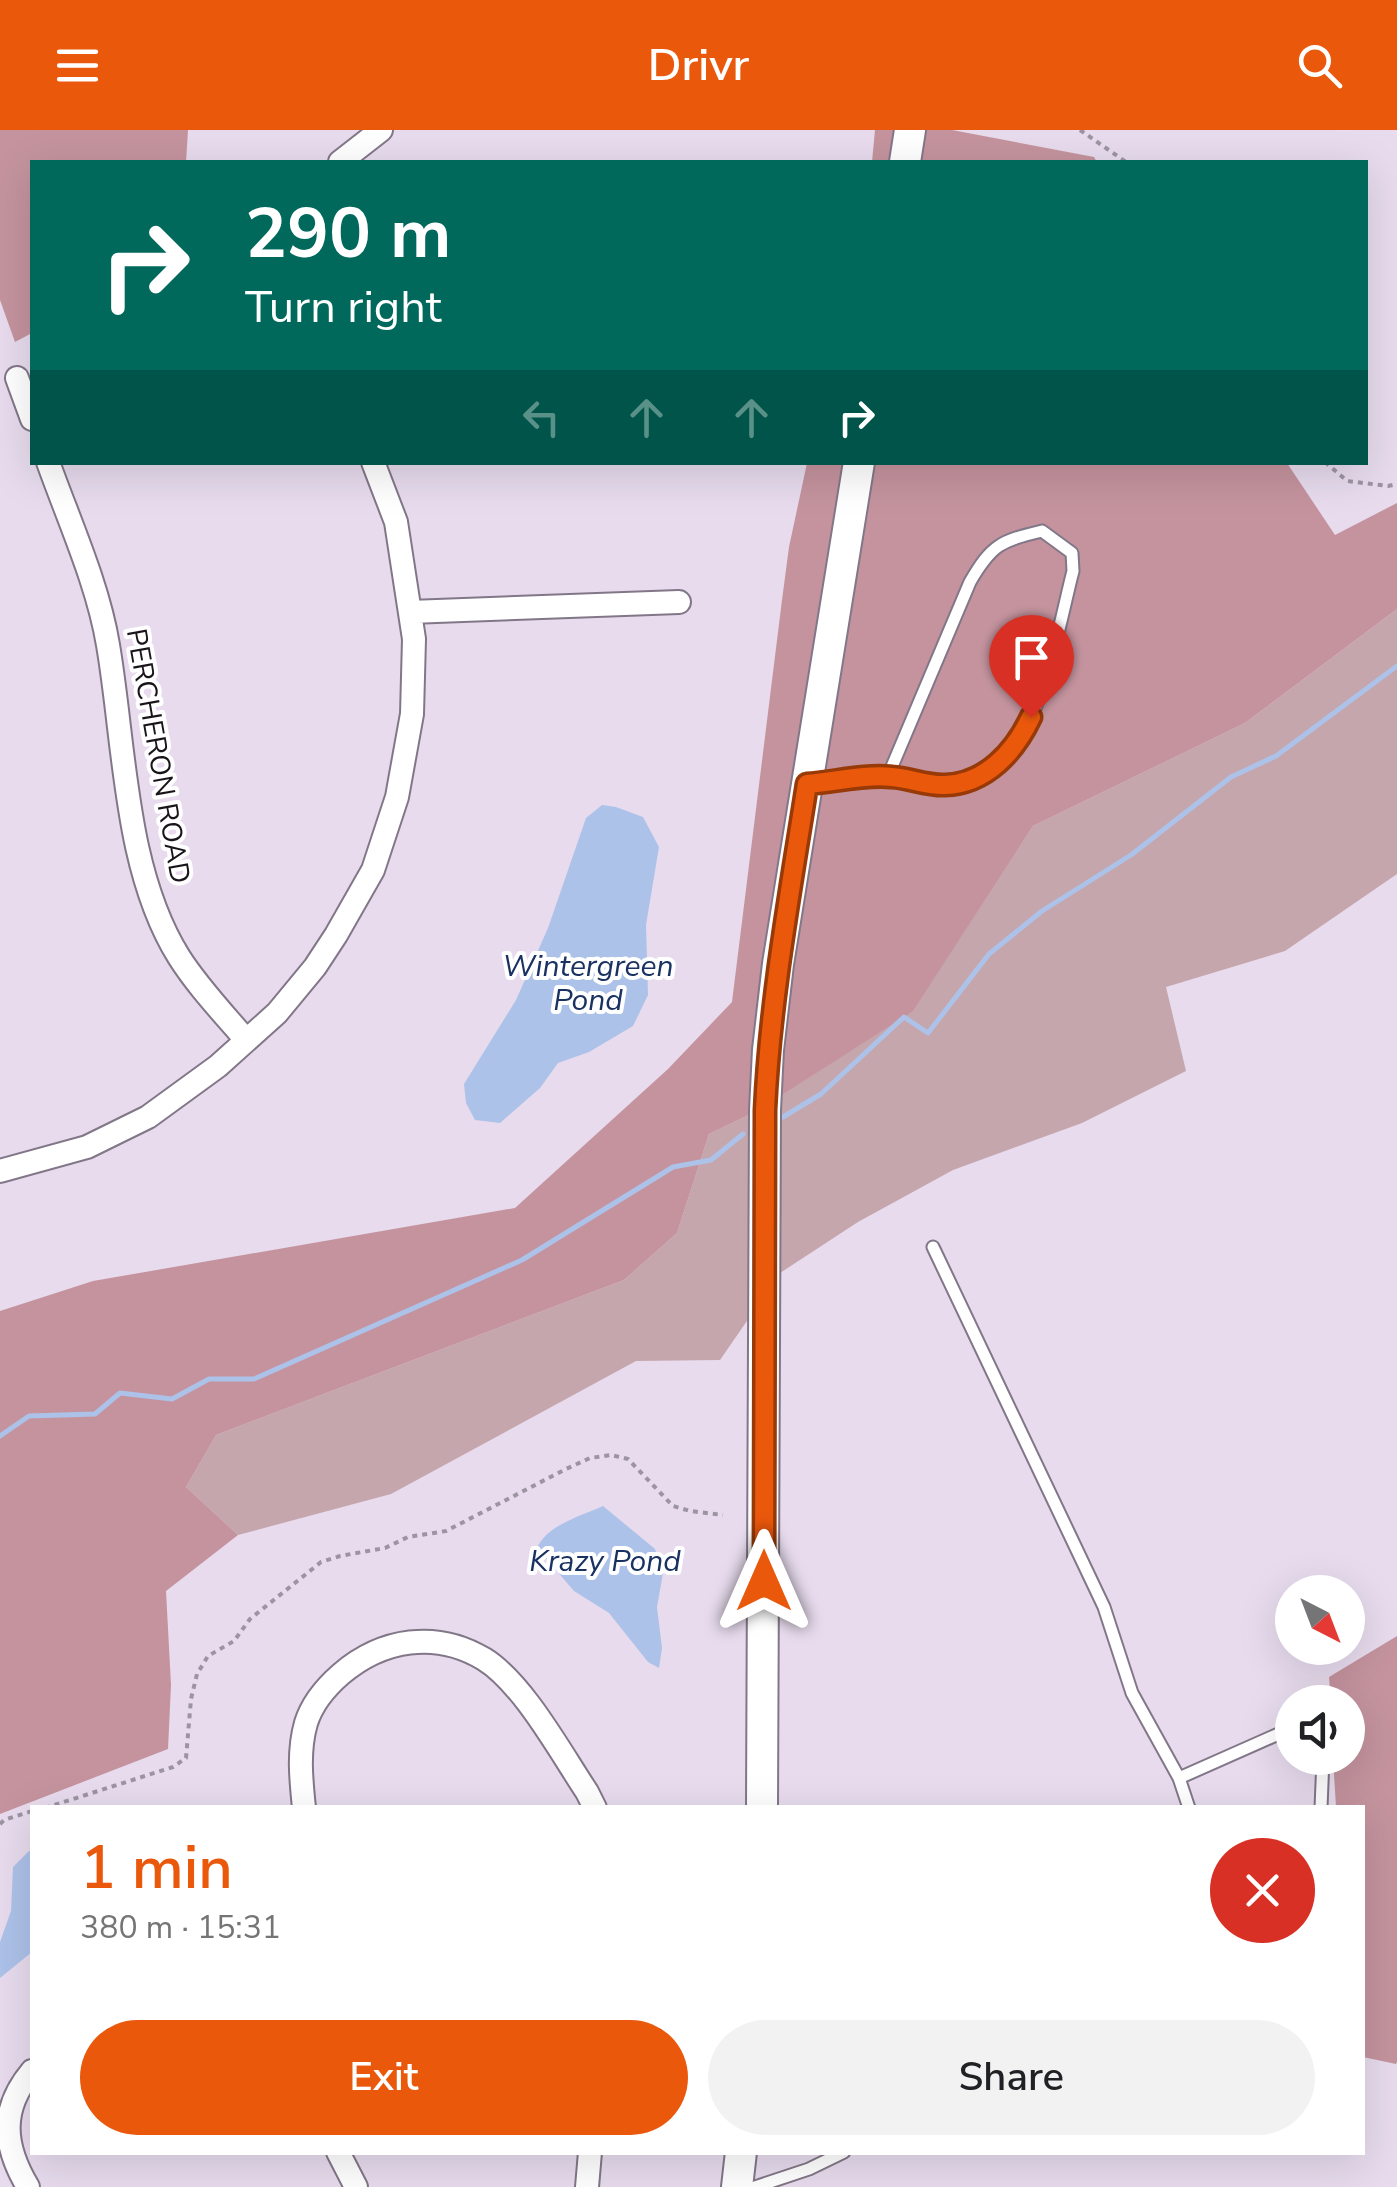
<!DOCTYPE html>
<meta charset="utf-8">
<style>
:root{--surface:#fff;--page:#f2f2f2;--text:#202124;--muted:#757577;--accent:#ea580c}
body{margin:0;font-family:"Nunito Sans",sans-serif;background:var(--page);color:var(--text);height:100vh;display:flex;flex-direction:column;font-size:38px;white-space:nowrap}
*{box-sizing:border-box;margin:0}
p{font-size:32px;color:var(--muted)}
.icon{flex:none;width:55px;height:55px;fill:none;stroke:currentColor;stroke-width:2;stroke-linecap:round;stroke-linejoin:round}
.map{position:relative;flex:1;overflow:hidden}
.side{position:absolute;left:30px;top:1675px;width:1335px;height:350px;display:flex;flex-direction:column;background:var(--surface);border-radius:0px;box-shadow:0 10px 40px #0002}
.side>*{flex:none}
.banner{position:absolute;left:30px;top:30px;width:1338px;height:305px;border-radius:0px;box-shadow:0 10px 40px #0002;background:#00695c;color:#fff;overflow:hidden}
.needle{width:65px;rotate:138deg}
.tools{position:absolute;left:1275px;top:1445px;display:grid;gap:20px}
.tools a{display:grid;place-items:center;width:90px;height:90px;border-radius:50%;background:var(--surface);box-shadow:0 10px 40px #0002;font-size:50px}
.pin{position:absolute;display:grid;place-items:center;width:85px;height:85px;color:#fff;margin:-102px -42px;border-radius:50% 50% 50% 0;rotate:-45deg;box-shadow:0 0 10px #0007}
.pin .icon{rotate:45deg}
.me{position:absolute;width:110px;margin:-55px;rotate:0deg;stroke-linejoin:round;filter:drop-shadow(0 0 8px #0008)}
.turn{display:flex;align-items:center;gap:35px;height:210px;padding:0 50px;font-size:45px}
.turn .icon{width:130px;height:130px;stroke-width:2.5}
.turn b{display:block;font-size:70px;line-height:85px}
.lanes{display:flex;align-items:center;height:95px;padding:0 50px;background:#0003;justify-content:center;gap:50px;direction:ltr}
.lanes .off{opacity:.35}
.round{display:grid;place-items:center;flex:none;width:105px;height:105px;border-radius:52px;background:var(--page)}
.headline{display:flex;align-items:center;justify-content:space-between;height:170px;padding:0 50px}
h1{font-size:60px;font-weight:600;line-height:75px;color:var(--accent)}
.cta{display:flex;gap:20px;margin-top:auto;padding:20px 50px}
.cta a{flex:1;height:115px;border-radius:60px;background:var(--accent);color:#fff;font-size:40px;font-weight:600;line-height:115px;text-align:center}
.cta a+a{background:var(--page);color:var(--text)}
header{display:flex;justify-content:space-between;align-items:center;height:130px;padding:0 50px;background:var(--accent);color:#fff;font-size:45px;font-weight:600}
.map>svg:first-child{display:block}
.green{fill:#c5a6ac}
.forest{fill:#c4939e}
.water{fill:#adc2e9}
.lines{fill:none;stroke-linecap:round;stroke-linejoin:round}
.stream{stroke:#adc2e9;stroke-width:5}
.lane-casing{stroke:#827788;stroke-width:15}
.street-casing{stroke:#827788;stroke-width:26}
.secondary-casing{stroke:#827788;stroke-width:34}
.path{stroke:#9d94a2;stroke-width:4;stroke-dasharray:5 5;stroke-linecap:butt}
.lane{stroke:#fff;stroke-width:11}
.street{stroke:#fff;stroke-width:22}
.secondary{stroke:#fff;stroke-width:30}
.route-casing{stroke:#983908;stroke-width:25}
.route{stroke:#ea580c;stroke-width:18}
.labels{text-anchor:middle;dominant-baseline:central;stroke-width:8;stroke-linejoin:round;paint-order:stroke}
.street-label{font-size:28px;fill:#18141a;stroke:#fff}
.water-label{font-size:30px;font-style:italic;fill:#1a3262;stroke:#fff}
</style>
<header><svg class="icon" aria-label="menu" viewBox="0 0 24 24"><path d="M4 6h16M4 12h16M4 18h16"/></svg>Drivr<svg class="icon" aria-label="search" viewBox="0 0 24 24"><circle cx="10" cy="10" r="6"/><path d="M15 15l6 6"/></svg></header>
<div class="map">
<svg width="1397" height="2057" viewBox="0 0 1397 2057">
<rect width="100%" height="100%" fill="#e7dbed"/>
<path class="green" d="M1397,479V744L1285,821L1166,857L1186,941L1082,993L953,1040L858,1092L780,1143L720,1230L636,1231L391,1364L238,1405L186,1357L216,1305L624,1150L677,1103L709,1004L759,980L913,880L1033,696L1245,593Z"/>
<path class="forest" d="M0,0H188L186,32H32V203L15,212L0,170Z
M875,0H952L1094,27L1097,32H872Z
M807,333H1287L1335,405L1397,373V479L1245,593L1033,696L913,881L759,980L709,1004L677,1103L624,1150L216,1305L186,1357L238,1405L166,1461L171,1555L168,1619L0,1684V1181L93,1151L515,1078L668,939L732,872L782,470L789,417Z
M1397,1506V1932L1396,1934L1363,1927L1362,1678L1336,1677L1333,1628H1348V1572H1331L1329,1547Z"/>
<path class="water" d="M602,675L616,677L643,687L659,717L646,795L648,865L633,896L589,922L558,933L540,958L500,993L475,990L466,973L464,954L516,870L548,798L586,688Z
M603,1376L655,1419L663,1443L657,1477L662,1518L659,1538L648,1532L609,1483L574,1461L537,1418C547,1395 581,1386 603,1376Z
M32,1720V1822L0,1848V1812L11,1781L13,1737L28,1722Z"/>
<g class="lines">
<path class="stream" d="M783,987L821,964L904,887L928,903L989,824L1042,781L1131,725L1231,647L1276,626L1397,536
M0,1306L29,1286L95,1284L120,1263L172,1269L209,1249H254L522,1130L673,1037L711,1030L743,1004"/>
<defs>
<path id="lane" d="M811,654L888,646L970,452C992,414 1001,411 1042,401L1072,423L1073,441C1059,494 1041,608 993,639C981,647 964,652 949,654C931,657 907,649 888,646
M933,1117L1104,1477L1132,1563L1179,1648
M1189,1678L1179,1648L1292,1598
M1321,1678L1323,1628
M755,2057L809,2039L844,2022"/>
<path id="street" d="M340,32L381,0
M17,248L32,289
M48,332C69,391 98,454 108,515C125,614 124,739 179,827C198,857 223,883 246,910
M410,482L679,472
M0,1041L87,1017L148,987L218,936L277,883L315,837L336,805L373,740L397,667L412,584L414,509L396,392L373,332
M304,1678C301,1649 298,1621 306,1593C312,1574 326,1557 341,1544C382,1509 436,1500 484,1529C523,1553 561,1623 587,1662L595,1678
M338,2022L356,2057
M28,2057C3,2015 0,1979 32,1941
M587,2057L590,2022"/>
<path id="secondary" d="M905,32L910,0
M762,1678L765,980L768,920L778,834L859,332
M737,2057L741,2022"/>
</defs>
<use href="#lane" class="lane-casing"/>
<use href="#street" class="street-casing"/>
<use href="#secondary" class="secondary-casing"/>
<path class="path" d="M1080,0L1126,32
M1325,332L1347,351L1388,356L1397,354
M45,1678L173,1637L186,1628L191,1569L197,1544L208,1526L234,1511L250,1489L321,1432L340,1426L385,1418L408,1407L446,1401L566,1339L590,1328L611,1325L628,1329L673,1376L690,1381L723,1385
M0,1694L4,1690L32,1681"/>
<use href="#lane" class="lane"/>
<use href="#street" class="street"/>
<use href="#secondary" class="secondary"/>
</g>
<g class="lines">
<defs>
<path id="route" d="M764,1451L765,980C770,871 790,763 807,654C834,652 865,644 892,647C909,648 928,656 945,655C986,654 1015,621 1031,587"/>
</defs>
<use href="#route" class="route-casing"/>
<use href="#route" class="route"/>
</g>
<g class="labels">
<g class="street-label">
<text transform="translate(158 626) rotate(80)">PERCHERON ROAD</text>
</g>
<g class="water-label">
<text x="588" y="836">Wintergreen<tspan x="588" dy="34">Pond</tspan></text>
<text x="605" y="1431">Krazy Pond</text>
</g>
</g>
</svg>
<div class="tools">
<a><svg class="needle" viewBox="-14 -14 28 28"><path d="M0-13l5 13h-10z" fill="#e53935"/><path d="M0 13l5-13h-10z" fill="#757577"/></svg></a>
<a><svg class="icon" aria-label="sound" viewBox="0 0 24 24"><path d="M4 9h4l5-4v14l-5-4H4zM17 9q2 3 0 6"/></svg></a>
</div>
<div class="pin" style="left:1031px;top:587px;background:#d93025"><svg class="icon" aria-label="arrive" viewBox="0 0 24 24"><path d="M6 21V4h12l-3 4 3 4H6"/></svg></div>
<svg class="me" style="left:764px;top:1451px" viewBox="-20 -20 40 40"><path d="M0-17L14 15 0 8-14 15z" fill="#ea580c" stroke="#fff" stroke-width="4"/></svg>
<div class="banner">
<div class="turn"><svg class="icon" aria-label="right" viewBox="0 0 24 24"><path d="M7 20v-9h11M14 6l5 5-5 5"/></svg><div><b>290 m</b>Turn right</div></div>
<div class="lanes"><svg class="icon off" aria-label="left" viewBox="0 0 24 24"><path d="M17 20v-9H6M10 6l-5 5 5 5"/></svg><svg class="icon off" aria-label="ahead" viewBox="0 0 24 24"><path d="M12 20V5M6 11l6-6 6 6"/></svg><svg class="icon off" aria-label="ahead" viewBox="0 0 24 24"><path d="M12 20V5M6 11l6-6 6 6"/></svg><svg class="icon" aria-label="right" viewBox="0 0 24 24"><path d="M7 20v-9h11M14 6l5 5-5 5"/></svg></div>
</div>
<section class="side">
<div class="headline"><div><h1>1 min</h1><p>380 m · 15:31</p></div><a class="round" style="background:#d93025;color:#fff"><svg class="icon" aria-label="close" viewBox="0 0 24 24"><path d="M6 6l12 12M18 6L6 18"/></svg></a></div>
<div class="cta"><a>Exit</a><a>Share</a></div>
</section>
</div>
